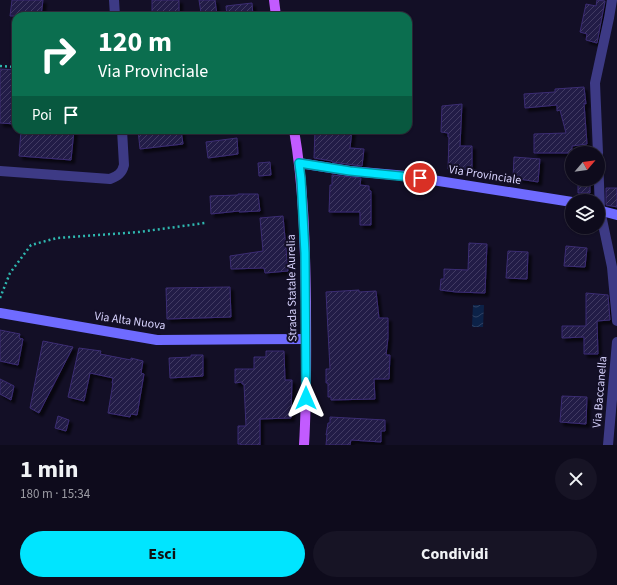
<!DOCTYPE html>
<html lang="it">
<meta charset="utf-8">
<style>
:root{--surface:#0e0b1c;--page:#171425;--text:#f1f3f6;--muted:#9b9ba3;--line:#2e2b3b;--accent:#00e5ff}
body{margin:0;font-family:"Source Sans 3",sans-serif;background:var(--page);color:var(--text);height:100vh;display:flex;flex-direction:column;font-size:15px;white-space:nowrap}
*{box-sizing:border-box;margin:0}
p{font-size:13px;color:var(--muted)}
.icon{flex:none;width:22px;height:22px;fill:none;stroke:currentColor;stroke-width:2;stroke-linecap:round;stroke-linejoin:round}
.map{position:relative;height:445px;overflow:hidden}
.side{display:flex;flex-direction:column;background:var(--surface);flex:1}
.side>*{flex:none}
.guide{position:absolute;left:12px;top:12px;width:400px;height:122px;border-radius:12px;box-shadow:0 1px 3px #0004,0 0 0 1px var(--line);background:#0b6e4f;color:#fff;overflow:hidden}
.needle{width:26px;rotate:61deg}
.tools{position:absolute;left:565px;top:146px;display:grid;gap:8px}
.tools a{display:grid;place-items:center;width:40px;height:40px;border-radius:50%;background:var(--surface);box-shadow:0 1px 3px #0004,0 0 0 1px var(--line);font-size:20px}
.pin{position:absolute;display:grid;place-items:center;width:34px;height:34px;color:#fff;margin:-17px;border:2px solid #fff;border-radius:50%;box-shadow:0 1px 4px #0007}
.me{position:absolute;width:44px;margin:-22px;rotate:0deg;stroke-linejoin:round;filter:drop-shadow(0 0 3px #0008)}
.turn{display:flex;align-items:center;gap:14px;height:84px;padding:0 20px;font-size:18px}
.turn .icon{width:52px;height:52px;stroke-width:2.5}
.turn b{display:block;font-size:28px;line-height:34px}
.then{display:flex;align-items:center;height:38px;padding:0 20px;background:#0003;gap:8px;font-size:15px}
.round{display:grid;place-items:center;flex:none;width:42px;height:42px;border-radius:21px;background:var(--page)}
.overview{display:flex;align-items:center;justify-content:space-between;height:68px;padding:0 20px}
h1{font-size:24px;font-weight:700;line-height:30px}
.action{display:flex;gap:8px;margin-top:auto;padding:8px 20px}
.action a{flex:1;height:46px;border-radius:24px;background:var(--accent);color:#111;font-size:16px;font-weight:700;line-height:46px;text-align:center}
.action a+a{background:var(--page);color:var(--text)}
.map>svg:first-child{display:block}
.water{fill:url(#water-waves)}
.building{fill:url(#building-hatch);stroke:#3b2d73;filter:url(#shadow)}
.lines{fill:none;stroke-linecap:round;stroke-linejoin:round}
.path{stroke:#2fb8b0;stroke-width:2.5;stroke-dasharray:2 3;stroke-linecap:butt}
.street{stroke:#3d3a85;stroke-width:10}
.secondary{stroke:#6f6bff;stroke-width:10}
.primary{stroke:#c25bff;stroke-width:10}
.route-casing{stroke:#0095a6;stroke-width:10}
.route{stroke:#00e5ff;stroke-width:7}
.labels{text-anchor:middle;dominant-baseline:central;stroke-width:4;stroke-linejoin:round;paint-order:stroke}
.street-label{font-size:12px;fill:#d9d4ff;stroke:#130f26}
</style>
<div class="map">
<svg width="617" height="445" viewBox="0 0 617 445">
<defs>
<pattern id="water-waves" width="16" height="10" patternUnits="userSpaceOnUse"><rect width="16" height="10" fill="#0c2248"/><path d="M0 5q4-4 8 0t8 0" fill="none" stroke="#2f4163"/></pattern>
<pattern id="building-hatch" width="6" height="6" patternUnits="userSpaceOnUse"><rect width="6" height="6" fill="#241b47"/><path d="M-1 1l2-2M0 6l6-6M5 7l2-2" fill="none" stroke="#433b63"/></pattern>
<filter id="shadow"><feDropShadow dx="3.5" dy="3.5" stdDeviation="1" flood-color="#0009"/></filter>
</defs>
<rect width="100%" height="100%" fill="#130f26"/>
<path class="water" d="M473,305H484L483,327H472Z"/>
<path class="building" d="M12,0H43L41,16H10Z
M152,0H179V16L152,15Z
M199,0H215L217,15L202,16V13H201Z
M597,0L605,1L597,43L586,40L587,34L580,32L586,4L596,6Z
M252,3L253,16H227L226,6Z
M0,69L16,70V124L0,123Z
M584,87L586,104L584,103L587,144L572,146V153H534V134L566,133L560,110L557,111V105L525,108L524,94L555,92V89Z
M462,104L460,146H472V170L448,169L449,137H448V133L441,132L442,106Z
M21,130L44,131V130H74L71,160L19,156Z
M138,130H181L183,144L140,149Z
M315,130H352L350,148L364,149L362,166L332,162V161L314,158Z
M237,138L238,154L208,158L206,142Z
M514,157L540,159L538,182L513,178Z
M270,162L271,175L259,176L258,163Z
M332,175L361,178L360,185L369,186V190L371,191V225H360V212H329L330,185H332Z
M578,179H590V193H578Z
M606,188H617V207L606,205Z
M238,194H258L260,211L239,212V211L211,214L210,196L238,195Z
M283,216L288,271L265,273L264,268L231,269L230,256L263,251L260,218Z
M469,243L487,244L485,293L456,292L440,290L441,279H444V269L468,270Z
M566,246L587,248L585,267L564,266Z
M508,251L528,252L527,279L506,278Z
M230,287L231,317L167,319L166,288Z
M359,290V292L376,291L379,318H388V338L386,355H390L389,379H374L375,399L331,400V397H328V383H326V369H330L326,292Z
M586,293L608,295L610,320L597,321L598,354H584V337L562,338V326H586Z
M0,330L20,334L19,338L23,339L18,365L0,361Z
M43,341L73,347L39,413L30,408Z
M79,348L101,351L100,354L131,360V358L143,361L141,373L144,374L137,415L131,414L130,417L108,413L113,383H112L113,378L90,373L84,401L68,397Z
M266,351H284L285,380H292L291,418L260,419V445H241V444H238V426H246L244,384H242V382L235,383V369H254V357H266Z
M191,355H203V376L170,378L169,358L191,357Z
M0,379L14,386L11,400L0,394Z
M562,396L587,397L586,424L560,422Z
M58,416L69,420L66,431L55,428Z
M330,417L385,420V431H381V442L351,440L350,445H326L327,435H326L328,423H330Z"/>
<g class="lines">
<path class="path" d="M0,66L16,67
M0,298L10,273L31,245L57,238L139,232L205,223"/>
<path class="street" d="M114,0L115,16
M598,153L595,83L609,18L612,0
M598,157L600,210L612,267L617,321
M0,171L110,179C118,176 122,173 124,165L122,130
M608,445L617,342"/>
<path class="secondary" d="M299,163L350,171L407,176L572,202
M598,210L617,215
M0,313L157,340L306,339"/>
<path class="primary" d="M274,0L276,16
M294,130C304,187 305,245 306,302C306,350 307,398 304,445"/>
</g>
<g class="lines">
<defs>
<path id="route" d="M306,398L305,253L301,179L299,163L350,171L420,178"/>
</defs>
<use href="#route" class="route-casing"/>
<use href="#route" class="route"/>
</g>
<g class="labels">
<g class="street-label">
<text transform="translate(485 175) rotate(9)">Via Provinciale</text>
<text transform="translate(292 288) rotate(-91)">Strada Statale Aurelia</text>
<text transform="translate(130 321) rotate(8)">Via Alta Nuova</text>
<text transform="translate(600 392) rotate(-85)">Via Baccanella</text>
</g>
</g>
</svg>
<div class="tools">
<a><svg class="needle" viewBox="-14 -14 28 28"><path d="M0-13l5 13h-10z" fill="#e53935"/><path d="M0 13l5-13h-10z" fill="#9b9ba3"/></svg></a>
<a><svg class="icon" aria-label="layers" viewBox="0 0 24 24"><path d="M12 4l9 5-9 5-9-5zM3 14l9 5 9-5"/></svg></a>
</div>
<div class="pin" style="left:420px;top:178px;background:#d93025"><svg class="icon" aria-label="arrive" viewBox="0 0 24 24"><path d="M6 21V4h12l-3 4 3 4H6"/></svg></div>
<svg class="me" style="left:306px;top:398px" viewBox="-20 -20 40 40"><path d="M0-17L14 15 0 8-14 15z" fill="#00e5ff" stroke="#fff" stroke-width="4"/></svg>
<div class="guide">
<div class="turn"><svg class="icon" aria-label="right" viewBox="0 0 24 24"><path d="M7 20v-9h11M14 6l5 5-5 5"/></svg><div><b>120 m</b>Via Provinciale</div></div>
<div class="then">Poi<svg class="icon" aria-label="arrive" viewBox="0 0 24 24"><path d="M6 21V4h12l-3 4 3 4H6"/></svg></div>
</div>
</div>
<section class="side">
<div class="overview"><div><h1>1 min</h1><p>180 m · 15:34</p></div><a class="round"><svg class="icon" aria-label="close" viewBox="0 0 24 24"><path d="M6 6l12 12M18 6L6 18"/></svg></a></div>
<div class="action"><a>Esci</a><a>Condividi</a></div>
</section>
